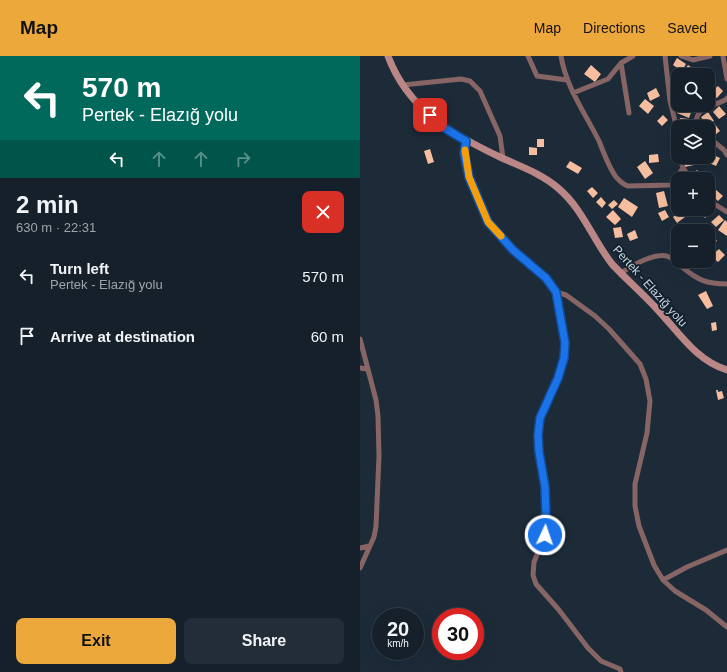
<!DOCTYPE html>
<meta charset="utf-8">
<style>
:root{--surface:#16202b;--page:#232d37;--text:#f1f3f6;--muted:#9ea3a9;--line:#353e47;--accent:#eda83c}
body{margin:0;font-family:Helvetica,sans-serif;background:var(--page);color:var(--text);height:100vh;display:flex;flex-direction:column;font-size:15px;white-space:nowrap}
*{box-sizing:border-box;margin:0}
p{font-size:13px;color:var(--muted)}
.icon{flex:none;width:22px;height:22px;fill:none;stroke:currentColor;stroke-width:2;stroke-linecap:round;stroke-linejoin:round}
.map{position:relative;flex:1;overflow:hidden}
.side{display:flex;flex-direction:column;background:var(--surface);width:360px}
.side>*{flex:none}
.banner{background:#00695c;color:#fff;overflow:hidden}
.buttons{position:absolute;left:311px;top:12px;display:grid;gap:8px}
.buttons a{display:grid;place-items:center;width:44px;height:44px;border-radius:8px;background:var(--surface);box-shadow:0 4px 16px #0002,0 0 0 1px var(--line);font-size:20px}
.speed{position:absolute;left:12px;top:552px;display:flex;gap:8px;font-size:20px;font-weight:700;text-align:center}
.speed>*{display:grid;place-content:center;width:52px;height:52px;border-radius:50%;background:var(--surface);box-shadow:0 4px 16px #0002,0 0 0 1px var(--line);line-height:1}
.speed small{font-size:10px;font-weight:400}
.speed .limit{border:6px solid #d22;background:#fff;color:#111}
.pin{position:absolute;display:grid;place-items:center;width:34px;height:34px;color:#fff;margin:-17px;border-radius:8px;box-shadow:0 2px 6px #0006}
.me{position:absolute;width:44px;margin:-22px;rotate:3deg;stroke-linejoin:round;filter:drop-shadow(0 0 3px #0008)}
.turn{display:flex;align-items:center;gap:14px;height:84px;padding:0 16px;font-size:18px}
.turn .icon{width:52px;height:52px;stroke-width:2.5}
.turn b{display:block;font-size:28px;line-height:34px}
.lanes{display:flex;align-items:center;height:38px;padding:0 16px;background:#0003;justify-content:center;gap:20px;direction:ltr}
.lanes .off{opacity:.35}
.round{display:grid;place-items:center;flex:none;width:42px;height:42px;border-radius:8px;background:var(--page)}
.summary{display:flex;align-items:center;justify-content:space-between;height:68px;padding:0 16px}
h1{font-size:24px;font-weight:800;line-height:30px}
.cta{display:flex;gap:8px;margin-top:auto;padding:8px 16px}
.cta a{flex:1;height:46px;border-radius:8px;background:var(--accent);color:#111;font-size:16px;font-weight:800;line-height:46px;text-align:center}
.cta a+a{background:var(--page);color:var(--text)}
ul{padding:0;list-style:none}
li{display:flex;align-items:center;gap:12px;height:60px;padding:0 16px}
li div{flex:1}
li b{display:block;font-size:15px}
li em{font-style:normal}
header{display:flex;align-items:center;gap:24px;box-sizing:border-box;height:56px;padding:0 20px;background:var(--accent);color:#111}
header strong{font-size:19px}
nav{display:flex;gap:22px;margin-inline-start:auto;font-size:14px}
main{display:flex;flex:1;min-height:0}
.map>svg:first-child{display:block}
.building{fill:#f6be9e}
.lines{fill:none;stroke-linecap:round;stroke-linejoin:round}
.minor{stroke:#876565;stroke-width:5}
.secondary{stroke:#bb8686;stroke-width:7}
.route-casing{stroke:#114b97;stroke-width:10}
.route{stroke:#1a73e8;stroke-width:7}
.slow{stroke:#f59e0b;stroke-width:7}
.labels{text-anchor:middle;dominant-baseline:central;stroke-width:4;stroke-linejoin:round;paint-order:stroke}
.street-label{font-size:12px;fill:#cbd4de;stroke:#13212e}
</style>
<header>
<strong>Map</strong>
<nav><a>Map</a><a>Directions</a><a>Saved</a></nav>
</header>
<main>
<section class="side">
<div class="banner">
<div class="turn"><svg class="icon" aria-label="left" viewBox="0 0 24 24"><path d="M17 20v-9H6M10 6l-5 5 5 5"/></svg><div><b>570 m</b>Pertek - Elazığ yolu</div></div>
<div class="lanes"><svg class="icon" aria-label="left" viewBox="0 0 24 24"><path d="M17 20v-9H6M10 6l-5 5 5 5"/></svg><svg class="icon off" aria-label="ahead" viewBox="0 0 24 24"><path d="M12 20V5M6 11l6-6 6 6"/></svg><svg class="icon off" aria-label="ahead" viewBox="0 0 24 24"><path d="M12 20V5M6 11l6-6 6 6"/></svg><svg class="icon off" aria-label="right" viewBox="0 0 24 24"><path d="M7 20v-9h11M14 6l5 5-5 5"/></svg></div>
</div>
<div class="summary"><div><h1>2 min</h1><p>630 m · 22:31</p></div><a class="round" style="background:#d93025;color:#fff"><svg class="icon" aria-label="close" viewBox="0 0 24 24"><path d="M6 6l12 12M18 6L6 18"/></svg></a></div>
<ul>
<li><svg class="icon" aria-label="left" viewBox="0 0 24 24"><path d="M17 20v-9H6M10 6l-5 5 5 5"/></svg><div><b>Turn left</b><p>Pertek - Elazığ yolu</p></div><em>570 m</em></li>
<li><svg class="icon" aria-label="arrive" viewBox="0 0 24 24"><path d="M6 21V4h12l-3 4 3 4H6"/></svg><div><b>Arrive at destination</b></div><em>60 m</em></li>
</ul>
<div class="cta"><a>Exit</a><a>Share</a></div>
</section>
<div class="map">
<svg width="367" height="616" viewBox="0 0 367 616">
<rect width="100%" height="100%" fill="#1d2b39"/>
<path class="building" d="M317,2L326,8L322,15L313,9Z
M231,9L241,18L235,26L224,18Z
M328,9L339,17L337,19H328L323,16Z
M358,30L363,35L357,42L351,36Z
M296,32L300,40L290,45L287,37Z
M285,43L294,50L288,58L279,50Z
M319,50L332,54L329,62L317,57Z
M359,50L366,58L359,63L353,56Z
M348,56L354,65L347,70L341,61Z
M303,59L308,64L302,70L297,65Z
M320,62L329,63V69H319Z
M354,67L360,75L351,82L348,77V72Z
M177,83H184V91H177Z
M169,91L177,92V99H169Z
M70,93L74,106L68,108L64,95Z
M349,97L360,102L356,110L345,105Z
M298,98L299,106L289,107V99Z
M327,101H332L334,109L325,111L323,102Z
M210,105L222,112L218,118L206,111Z
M285,105L293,117L285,123L277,111Z
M337,114L345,122L344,123H333L330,121Z
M232,131L238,137L233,142L227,135Z
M355,133L363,140L358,145L351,138Z
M304,135L308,150L299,152L296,137Z
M241,141L246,147L242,152L236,146Z
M264,142L278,151L272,161L258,151Z
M254,144L258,148L252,153L248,149Z
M322,153H335L327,159Z
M340,153H349L352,156L345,162L339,155Z
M253,154L261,163L255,169L246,161Z
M305,154L309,161L302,165L298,157Z
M321,155L325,161L317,167L313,161Z
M359,159L364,164L356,171L351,166Z
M365,164L367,166V180L358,174Z
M340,168H348L349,175H340Z
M261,171L263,181L255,182L253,172Z
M275,174L278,182L270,185L267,178Z
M352,178L357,185L349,190L348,181Z
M359,193L365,199L358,206L351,200Z
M346,235L353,250L347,253L338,239Z
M356,266L357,274L352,275L351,267Z
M356,334H358V336L362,335L364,342L358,344Z"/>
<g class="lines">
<path class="minor" d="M168,0L177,20L207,24
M201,0C206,31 225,57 239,85C244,97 248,110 256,121C260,125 263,129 268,130L312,129C319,125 318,117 323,112
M305,0L310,45L318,77
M321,0L333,4L350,0
M363,0L367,23
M261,7L269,57
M43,29L101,23L110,25L120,35L140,80L143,102
M213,37L248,23L261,7L273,0
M332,71C336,67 336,62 339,57C345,51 357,48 365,44L367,42
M348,81L364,94L367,99
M106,85L104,97L109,121L128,166L153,193L185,222L196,236L201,261L205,287L204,302L198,322L180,362L178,379L179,396L185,431L186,462L185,479L174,506L173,519L176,528L199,554L228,592L241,605L260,613L261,616
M319,101L323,112L331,123
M348,144L367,156
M261,217C272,210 292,197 307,200C312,202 317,207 322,211C338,224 346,228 367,228
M196,236L206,239L235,260L249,273L280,308L286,323L290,345L287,377L275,428V450L279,470L294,509L303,524L315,535L346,554L367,571
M0,283L16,344L18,360L19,400L16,470L14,481L0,512
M0,312L7,313
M0,492L9,490
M303,524L327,511L367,494"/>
<path class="secondary" d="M28,0C48,54 93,79 142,102C162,111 182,118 198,132C223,153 233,184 252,208C266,223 282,237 296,252C318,275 335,304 367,314"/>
</g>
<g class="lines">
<defs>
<path id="route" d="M70,59L86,73L106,85L104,97L109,121L128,166L153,194L186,222L196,236L205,287L204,302L198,322L180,362L178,379L179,396L185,431L186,462L185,479"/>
</defs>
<use href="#route" class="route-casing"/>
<use href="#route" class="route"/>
<path class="slow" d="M105,94L109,121L128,166L141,180"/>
</g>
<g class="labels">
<g class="street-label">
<text transform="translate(290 230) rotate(48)">Pertek - Elazığ yolu</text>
</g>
</g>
</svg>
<div class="buttons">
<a><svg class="icon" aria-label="search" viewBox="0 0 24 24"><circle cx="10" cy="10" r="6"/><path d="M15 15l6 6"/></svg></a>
<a><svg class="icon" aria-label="layers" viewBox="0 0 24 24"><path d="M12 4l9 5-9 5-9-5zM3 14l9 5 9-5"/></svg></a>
<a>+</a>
<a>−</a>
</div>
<div class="speed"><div>20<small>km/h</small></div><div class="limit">30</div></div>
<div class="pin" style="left:70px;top:59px;background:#d93025"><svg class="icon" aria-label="arrive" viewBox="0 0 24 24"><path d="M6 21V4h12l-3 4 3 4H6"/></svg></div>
<svg class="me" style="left:185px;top:479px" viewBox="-20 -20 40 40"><circle r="17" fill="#1a73e8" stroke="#fff" stroke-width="3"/><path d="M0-11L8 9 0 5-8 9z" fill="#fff"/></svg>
</div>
</main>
